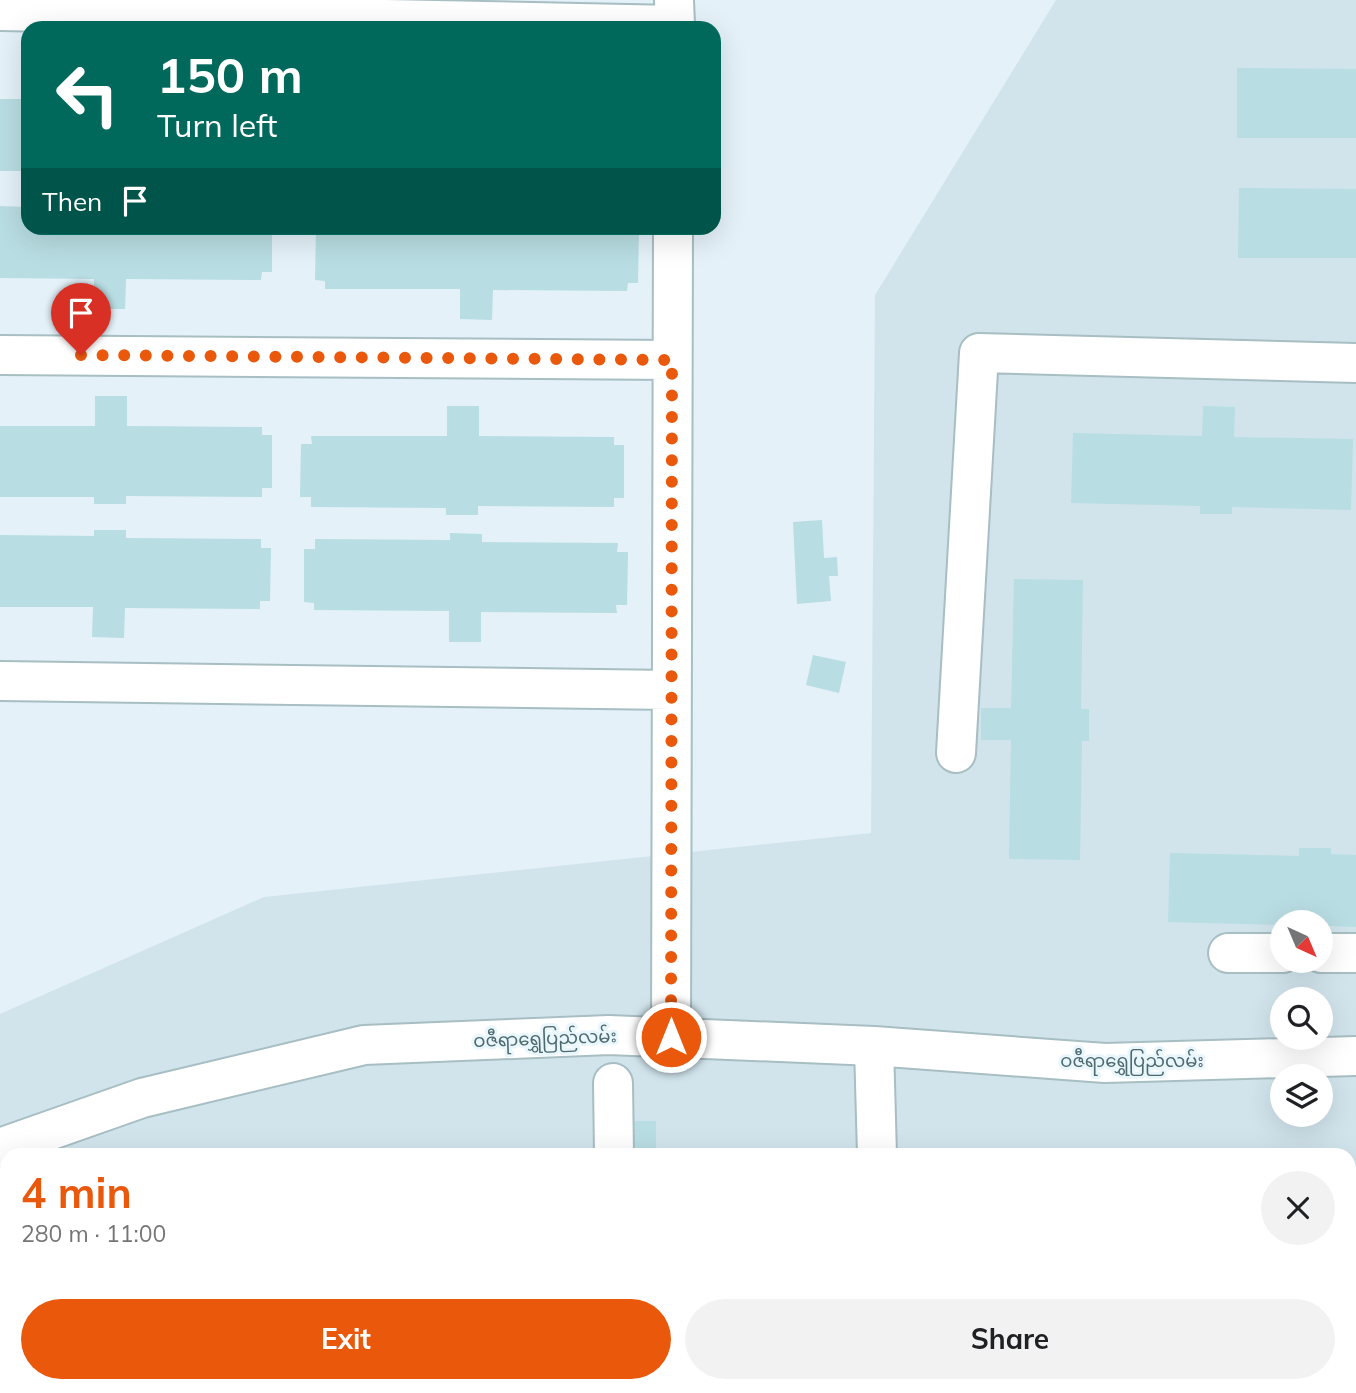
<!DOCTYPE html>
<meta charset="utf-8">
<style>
:root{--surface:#fff;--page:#f2f2f2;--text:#202124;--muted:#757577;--accent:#ea580c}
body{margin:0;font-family:Mulish,"Noto Sans Myanmar",sans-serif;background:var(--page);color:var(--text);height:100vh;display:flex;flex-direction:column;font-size:26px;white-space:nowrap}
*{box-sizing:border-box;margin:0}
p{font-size:23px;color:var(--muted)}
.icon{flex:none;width:38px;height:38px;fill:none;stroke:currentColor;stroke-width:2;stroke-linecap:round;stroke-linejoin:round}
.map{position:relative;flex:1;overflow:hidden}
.details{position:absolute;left:0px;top:1148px;width:1356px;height:245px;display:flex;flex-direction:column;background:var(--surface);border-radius:21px 21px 0 0;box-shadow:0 7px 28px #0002}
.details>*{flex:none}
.banner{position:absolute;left:21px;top:21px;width:700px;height:214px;border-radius:21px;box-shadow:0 7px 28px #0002;background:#00695c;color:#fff;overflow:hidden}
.needle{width:46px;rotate:136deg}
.fabs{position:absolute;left:1270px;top:910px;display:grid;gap:14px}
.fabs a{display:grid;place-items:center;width:63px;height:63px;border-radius:50%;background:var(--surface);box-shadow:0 7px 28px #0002;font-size:35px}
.pin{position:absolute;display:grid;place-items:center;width:60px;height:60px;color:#fff;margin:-72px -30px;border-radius:50% 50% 50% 0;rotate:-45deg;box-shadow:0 0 7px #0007}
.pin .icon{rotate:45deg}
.me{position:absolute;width:77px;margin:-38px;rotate:0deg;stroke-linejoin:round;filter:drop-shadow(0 0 5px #0008)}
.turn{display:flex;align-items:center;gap:24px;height:147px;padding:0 21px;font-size:32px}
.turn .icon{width:91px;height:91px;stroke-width:2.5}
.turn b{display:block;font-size:49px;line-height:60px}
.then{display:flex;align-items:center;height:66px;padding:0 21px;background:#0003;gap:14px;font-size:26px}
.round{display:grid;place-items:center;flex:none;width:74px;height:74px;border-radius:37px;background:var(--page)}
.summary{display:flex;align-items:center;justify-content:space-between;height:119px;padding:0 21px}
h1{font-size:42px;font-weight:700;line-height:52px;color:var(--accent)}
.cta{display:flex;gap:14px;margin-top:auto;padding:14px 21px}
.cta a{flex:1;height:80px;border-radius:42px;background:var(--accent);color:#fff;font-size:28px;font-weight:700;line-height:80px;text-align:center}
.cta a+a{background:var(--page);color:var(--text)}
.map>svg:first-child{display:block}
.residential{fill:#d1e4ec;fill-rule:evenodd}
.building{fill:#b8dde2}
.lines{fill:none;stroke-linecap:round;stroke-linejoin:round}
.minor-casing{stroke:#a7bec3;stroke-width:42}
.minor{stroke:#fff;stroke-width:38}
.route{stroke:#ea580c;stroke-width:12;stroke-dasharray:0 21.6}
.labels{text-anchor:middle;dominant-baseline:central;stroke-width:6;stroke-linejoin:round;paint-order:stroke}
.street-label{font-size:18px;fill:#4d6a6d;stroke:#e9f6fc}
</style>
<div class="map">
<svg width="1356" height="1393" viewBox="0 0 1356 1393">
<rect width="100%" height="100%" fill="#e4f1f9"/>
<path class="residential" d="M1056,0H1356V1393H0V1014L264,897L871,833L875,295ZM1283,922H1321V961H1283ZM1283,999H1321V1038H1283ZM1283,1076H1321V1115H1283ZM7,1155H1349V1386H7Z"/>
<path class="building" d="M1237,68L1356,69V138H1237Z
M0,99H28V171H0Z
M1239,188L1356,189V258H1238Z
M0,206L28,207V228H272V272H262L261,280L126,279L125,309H94V279L0,278Z
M316,228H628V230H639L638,283H628L627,291L493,290L492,320L460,319V289H325V281L315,280Z
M95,396H127V426L262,427V435H272V488H262V497L126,496V504H94V497H0V426H95Z
M447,406H479V436L614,437V445H624V498H614V507L478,506V515H446V508L311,507V497H300L301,444H312L311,436H447Z
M1203,406L1235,407L1234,437L1353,439L1351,510L1232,507V514H1200V506L1071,503L1073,433L1202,436Z
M822,520L824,558L837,557L838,576H829L831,601L797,604L793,522Z
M94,530H126V538L261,539V548H271L270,601H260V609L125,608L124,638L92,637L93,607H0V535L94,536Z
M450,533L482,534V542L618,543L617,552H628L627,605H616L617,613L481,612V642H449V611L314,610V603L304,602V549H315V539L450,540Z
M1014,579L1083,580L1081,709H1089V741H1082L1080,860L1009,859L1011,740H981V708H1011Z
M813,655L846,662L839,693L806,685Z
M1299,848H1331V854L1356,855V927L1329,926V947H1321V922H1283V925L1168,922L1170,853L1299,856Z
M628,1121H656V1155H628Z
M6,1283H7V1331L0,1330V1310Z
M7,1350V1386H31L36,1393H2L0,1355Z
M51,1386H88L87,1393H72L50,1389Z
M407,1386H422L456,1393H405Z
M577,1386H636L634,1393H575Z"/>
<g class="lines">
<defs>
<path id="minor" d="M0,11L675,25L674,0
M0,355L672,360
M0,681L671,690
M956,753L979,353L1356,363
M1228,953H1283
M1321,953H1356
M671,1037L673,228
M874,1046L877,1155
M613,1083L614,1155
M0,1148L142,1098L364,1045L609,1035L874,1046L1105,1063L1356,1056
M883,1386V1393
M246,1393L259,1386"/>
</defs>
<use href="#minor" class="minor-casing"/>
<use href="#minor" class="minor"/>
</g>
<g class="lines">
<path class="route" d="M81,355L672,360L671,1037"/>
</g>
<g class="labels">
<g class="street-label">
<text transform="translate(545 1038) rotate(-2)">ဝဇီရာရွှေပြည်လမ်း</text>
<text x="1132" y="1060">ဝဇီရာရွှေပြည်လမ်း</text>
</g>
</g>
</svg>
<div class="fabs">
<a><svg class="needle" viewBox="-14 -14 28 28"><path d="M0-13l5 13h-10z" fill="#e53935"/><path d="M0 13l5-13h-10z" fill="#757577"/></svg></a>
<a><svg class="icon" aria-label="search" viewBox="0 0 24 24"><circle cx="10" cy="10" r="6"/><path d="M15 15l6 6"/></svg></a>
<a><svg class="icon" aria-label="layers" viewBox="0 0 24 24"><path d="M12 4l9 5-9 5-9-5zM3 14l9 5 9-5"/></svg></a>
</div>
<div class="pin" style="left:81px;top:355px;background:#d93025"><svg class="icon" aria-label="arrive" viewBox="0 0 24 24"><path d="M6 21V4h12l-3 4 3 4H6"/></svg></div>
<svg class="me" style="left:671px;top:1037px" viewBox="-20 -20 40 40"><circle r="17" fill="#ea580c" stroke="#fff" stroke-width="3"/><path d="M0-11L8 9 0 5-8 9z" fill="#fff"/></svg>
<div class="banner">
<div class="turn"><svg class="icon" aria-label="left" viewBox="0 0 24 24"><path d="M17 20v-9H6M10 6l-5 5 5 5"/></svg><div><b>150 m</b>Turn left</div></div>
<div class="then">Then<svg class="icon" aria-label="arrive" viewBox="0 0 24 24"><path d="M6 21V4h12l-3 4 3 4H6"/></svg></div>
</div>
<section class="details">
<div class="summary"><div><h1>4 min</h1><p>280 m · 11:00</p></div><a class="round"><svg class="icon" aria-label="close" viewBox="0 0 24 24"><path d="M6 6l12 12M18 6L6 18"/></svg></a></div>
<div class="cta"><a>Exit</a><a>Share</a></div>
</section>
</div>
